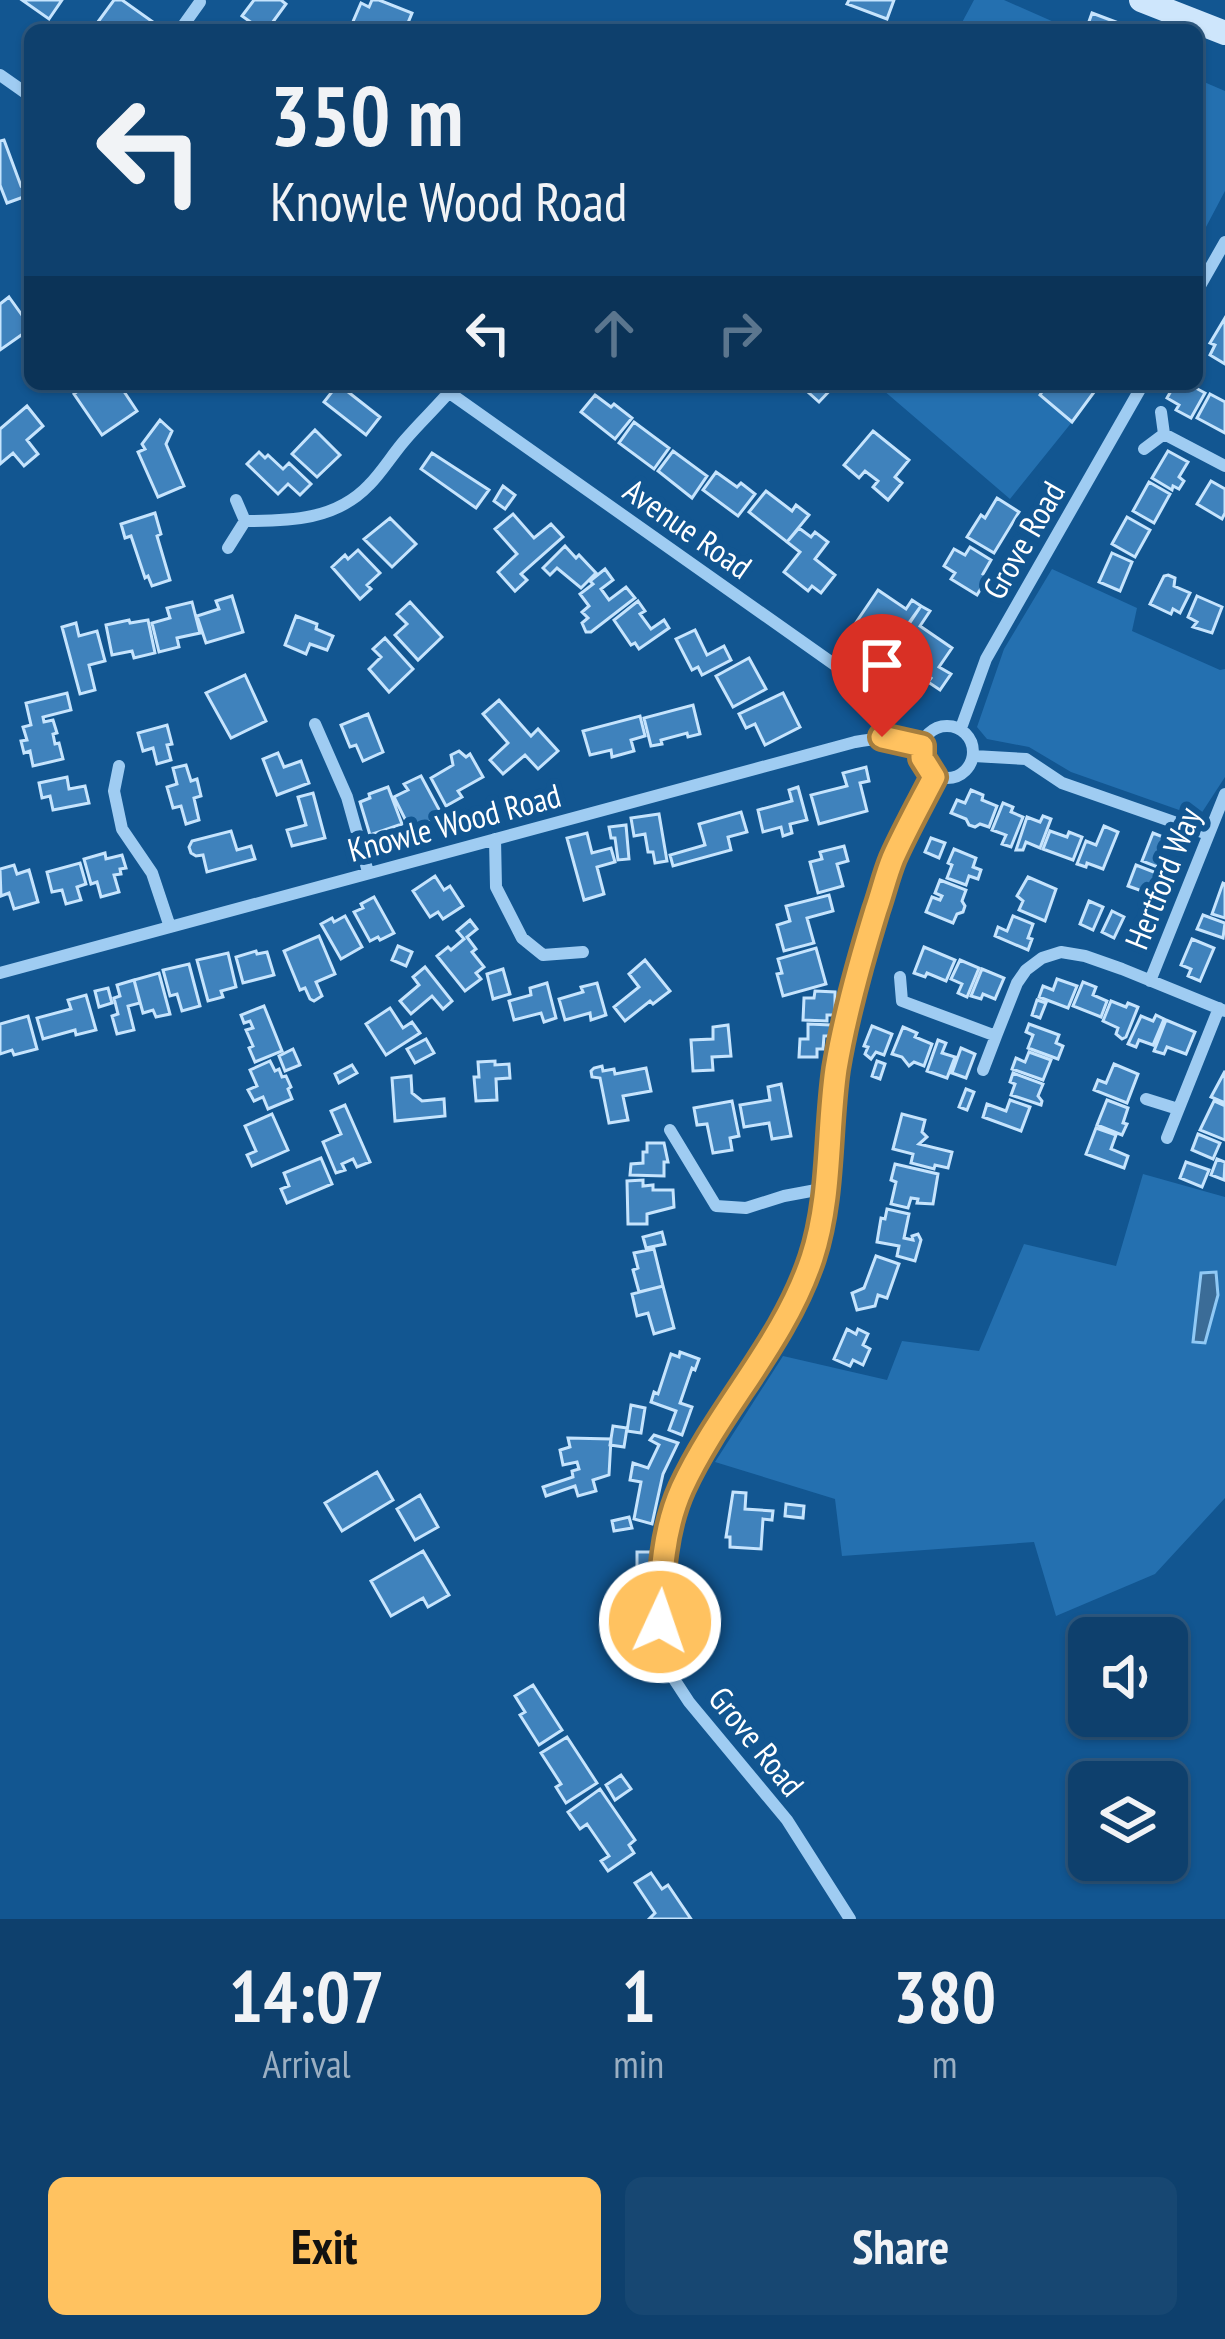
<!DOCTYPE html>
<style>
:root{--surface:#0e406d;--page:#174772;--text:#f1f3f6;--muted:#9bafc2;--line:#2e5980;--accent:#ffc260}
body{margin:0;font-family:"PT Sans Narrow",sans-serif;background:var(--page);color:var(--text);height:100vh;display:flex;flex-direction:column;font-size:45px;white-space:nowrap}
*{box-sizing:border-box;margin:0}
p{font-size:39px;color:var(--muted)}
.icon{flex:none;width:66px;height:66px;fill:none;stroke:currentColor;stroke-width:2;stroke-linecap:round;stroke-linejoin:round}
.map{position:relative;height:1919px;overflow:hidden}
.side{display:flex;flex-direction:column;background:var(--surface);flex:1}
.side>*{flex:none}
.guide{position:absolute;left:24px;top:24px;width:1179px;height:366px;border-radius:18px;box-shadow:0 3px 9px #0004,0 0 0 3px var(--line);background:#0e406d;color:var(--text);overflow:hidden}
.fabs{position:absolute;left:1068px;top:1617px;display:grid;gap:24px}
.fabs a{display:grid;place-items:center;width:120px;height:120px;border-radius:18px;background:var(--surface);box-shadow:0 3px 9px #0004,0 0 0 3px var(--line);font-size:60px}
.pin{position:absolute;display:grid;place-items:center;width:102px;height:102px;color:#fff;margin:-123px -51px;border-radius:50% 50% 50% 0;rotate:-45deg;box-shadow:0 0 12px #0007}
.pin .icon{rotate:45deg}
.me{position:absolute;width:132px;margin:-66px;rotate:3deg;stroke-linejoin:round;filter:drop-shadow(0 0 9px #0008)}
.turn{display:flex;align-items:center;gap:42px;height:252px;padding:0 48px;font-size:54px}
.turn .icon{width:156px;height:156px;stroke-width:2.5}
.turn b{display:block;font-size:84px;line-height:102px}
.lanes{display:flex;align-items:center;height:114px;padding:0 48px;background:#0003;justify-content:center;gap:60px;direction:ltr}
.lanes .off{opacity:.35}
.eta{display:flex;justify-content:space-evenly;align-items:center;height:204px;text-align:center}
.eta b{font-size:72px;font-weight:700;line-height:84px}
.action{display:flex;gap:24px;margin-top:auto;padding:24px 48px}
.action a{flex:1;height:138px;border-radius:18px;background:var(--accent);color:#111;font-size:48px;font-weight:700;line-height:138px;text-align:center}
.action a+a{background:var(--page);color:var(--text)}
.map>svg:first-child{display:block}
.green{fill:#2470b0}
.water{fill:#3b6c97;stroke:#90c9f5;stroke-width:3}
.building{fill:#3f82bc;stroke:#c6e4fd;stroke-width:3}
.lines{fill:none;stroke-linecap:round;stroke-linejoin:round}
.street{stroke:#9fccf2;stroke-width:12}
.secondary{stroke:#cee6fc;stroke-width:24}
.route-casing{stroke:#a67e3e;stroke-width:30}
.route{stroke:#ffc260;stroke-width:21}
.labels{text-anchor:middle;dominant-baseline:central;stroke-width:12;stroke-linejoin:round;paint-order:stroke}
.street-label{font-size:33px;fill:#fff;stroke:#125691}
</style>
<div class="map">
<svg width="1225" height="1919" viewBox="0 0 1225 1919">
<rect width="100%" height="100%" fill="#125691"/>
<path class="green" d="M974,0H1004L1072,30H958Z
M1197,79L1225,91V191L1197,244Z
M876,384H1037L1034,389L1072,422L1010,499Z
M1052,569L1137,608L1132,631L1220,670L1225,669V777L1199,817L1071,772L1029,747L987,739L977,727L1004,649Z
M1143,1174L1225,1197V1498L1155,1574L1056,1616L1034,1542L842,1556L835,1499L715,1462L783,1356L887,1380L902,1341L979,1351L1024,1244L1116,1266Z"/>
<path class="water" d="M1216,1272L1218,1295L1205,1343L1193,1342L1201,1273Z"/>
<path class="building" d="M22,0H62L49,19Z
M114,0H122L153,22L147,30L132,27L130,30H92Z
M254,0H281L286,4L267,30H262L242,16Z
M372,0H379L412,13L405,30L380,27L379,30H367L352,24L361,3L369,7Z
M849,0H894L887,19L847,4Z
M1092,13L1137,30H1086Z
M4,140L21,186L25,184L29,195L7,203L0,185V141Z
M9,297L29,325L25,328L27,331L0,350V304Z
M1225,318V364L1210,355L1215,345L1210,343Z
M119,384L137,411L102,435L74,394L86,384Z
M338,384L380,417L366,435L324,402Z
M799,384H836L819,402Z
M1047,384H1100L1072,422L1040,395Z
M1175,384H1194L1192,386L1205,393L1191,418L1176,410L1179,405L1167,398Z
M1210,394L1225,402V433L1197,418Z
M595,395L611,407L614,404L632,418L615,439L581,412Z
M27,406L43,426L27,440L38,454L24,466L13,453L0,464V429Z
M160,420L172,431L166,444L184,486L158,497L138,452L145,449L142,444Z
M634,422L669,448L654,469L619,443Z
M315,430L340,455L317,477L292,454Z
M873,431L909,460L895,477L902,483L888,500L873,487L878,481L865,471L859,478L844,465Z
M673,451L707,476L692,498L658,471Z
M1168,451L1188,462L1179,477L1184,481L1179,489L1173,486L1172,490L1152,478Z
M259,452L265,458L268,455L283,469L289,463L311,484L300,495L288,484L278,494L247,464Z
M432,453L489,490L476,508L421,469Z
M716,472L737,487L741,483L755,494L738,516L703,490Z
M1211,481L1225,489V513L1222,519L1197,504Z
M1149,482L1170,494L1154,523L1133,511Z
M503,486L515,495L505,509L494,501Z
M766,491L792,511L796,505L809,515L787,542L749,512Z
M997,498L1019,512L994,553L967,537L981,515L985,518Z
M155,513L161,534L157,536L170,580L152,586L148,576L145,578L131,536L125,538L121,524Z
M513,514L534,538L551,524L563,537L521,574L527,580L515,591L498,572L517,554L495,529Z
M1127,517L1150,530L1135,557L1112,544Z
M390,518L416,544L392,567L364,539Z
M799,528L811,537L815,532L828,542L815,559L835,575L821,593L812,586L808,591L784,572L800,552L787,542Z
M565,546L576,558L579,555L596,573L581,588L557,568L550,575L543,568Z
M970,547L991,560L983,574L988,577L977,595L951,579L955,573L944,566L954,549L965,555Z
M358,550L380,573L367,585L371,589L360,599L332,567L345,555L348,559Z
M1112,553L1132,562L1120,591L1099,582Z
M605,569L613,580L601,589L609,600L626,587L635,598L591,632H586L582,623L588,618L582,612L589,606L580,594L593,584L590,581Z
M1168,575L1175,578L1174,586L1190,593L1180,613L1173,609L1171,614L1150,604L1164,576Z
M878,590L906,609L912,600L921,606L897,642L879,630L875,637L855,624Z
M232,596L243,632L206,643L197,616L219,609L216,601Z
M1197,596L1222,607L1212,633L1193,627L1197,622L1188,617Z
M638,601L645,611L640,614L651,629L664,620L669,628L639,649L635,643L631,645L614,620Z
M192,602L200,633L177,638L179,647L159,652L152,623L170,618L167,608Z
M410,602L442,637L418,660L395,635L407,624L397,614Z
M921,606L930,611L920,626L952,648L939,667L951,674L940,690L928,682L931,678L897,655L908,639L901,634Z
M296,616L317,624L316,629L333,636L327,650L310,644L306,654L285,645Z
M129,620L130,623L148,620L155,653L134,658L132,651L112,655L106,625Z
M76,623L79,636L97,631L105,661L89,665L95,690L80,694L62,627Z
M695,630L707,655L724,646L731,660L702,675L698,667L692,670L676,639Z
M385,638L413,669L389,692L369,669L381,657L373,649Z
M749,658L766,689L733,707L716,676Z
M245,675L266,721L231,738L206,693Z
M67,693L71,710L43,717L44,722L53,720L57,733L53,734L55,744L59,743L63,759L33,766L30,751L24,753L21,741L27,740L23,727L31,725L26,703Z
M783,693L800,727L765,745L755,724L746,728L739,714Z
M499,700L531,736L538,729L558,751L538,769L525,755L503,774L490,760L508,743L483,714Z
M693,705L700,734L688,737L687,733L661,740L662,744L651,746L644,718Z
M368,714L383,752L363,761L356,745L350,747L341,725Z
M640,716L645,736L631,740L634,751L612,757L611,750L590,755L583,731Z
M167,725L172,744L167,745L171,760L157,764L153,748L143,751L138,733Z
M459,751L466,757L470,754L483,777L458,791L462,797L446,806L431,778L453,765L451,755Z
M278,753L284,767L301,761L309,783L277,795L263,759Z
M186,765L191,781L197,779L201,796L194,798L199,820L186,824L181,806L173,808L167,787L177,784L173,768Z
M866,767L869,781L860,783L867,811L819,824L811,795L847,786L843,773Z
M421,776L442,815L411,831L394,797L408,790L404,784Z
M67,777L69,789L85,786L89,803L53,810L50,796L42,798L39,783Z
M388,787L402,824L370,835L360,802L370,798L369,794Z
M798,787L807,820L790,824L792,833L783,836L781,827L763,832L758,810L792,801L789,790Z
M971,790L983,795L982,800L997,806L989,827L980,824L975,827L969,825L966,819L951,813L957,800L965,803Z
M313,793L325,838L292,846L287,830L306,825L298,797Z
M1003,803L1013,807L1011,812L1023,817L1011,847L1002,844L1006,835L992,830Z
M741,812L747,832L728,837L731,850L673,866L670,855L705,845L699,824Z
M659,814L667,861L655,863L653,852H648L645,834L634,836L631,818Z
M1043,816L1051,819L1040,848L1026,842L1023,850H1016L1027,817L1040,822Z
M626,825L629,859L618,860L615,838H611L609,827Z
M1104,826L1118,832L1103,869L1087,863L1086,867L1077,864L1086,841L1096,845Z
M231,831L237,850L251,846L255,859L207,872L203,855L196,856L191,853L189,847L192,841Z
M1050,831L1067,837L1069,832L1082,837L1073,860L1043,849Z
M587,833L592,853L611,848L615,862L597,867L604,894L584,900L567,838Z
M1153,833L1176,842L1165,870L1142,861Z
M931,838L945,843L939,858L925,852Z
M844,846L848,861L837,864L843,886L818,893L810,862L822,859L820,852Z
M954,849L976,858L973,867L981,870L978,879L969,876L966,885L947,878L952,865L948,863Z
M105,853L106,859L122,855L126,868L120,869L121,874L114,875L119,892L101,897L97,882L91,884L84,859Z
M80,863L86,884L77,887L81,900L66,904L62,890L52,892L47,872Z
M14,865L17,874L29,870L38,902L14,909L9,893L1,896L0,869Z
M1136,865L1159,874L1155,886L1160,888L1156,896L1128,886Z
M435,876L444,890L450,886L463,906L443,919L438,912L430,917L413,891Z
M1028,877L1056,889L1045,921L1019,910L1023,901L1017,896Z
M940,880L966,890L962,901L965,906L963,912L957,914L953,923L926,912L932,897L940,900L942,896L935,893Z
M1223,883L1225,884V918L1212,914Z
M829,895L833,911L807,918L814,943L784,951L777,925L790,921L786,906Z
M374,897L394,933L380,940L378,937L370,941L354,912L363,908L361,904Z
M1089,901L1103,907L1093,930L1080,924Z
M1112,911L1124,917L1114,938L1102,932Z
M1203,915L1225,923L1223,938L1197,929Z
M345,916L362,947L341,959L321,924L332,918L334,922Z
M1013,916L1033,924L1028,938L1032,939L1028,950L995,936L998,927L1007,931Z
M1147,916L1153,920L1141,949L1128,944L1137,921L1142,923Z
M470,920L477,929L467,937L476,949L472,952L484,967L476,973L481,979L465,991L437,956L448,947L451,950L464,939L457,931Z
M319,936L335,974L316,982L322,996L314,1001L310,999L305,988L300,990L284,951Z
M1192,939L1214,948L1200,981L1188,976L1191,969L1181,965Z
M398,946L412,952L406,966L392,960Z
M924,947L955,960L946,981L927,973L925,977L914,973Z
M816,948L826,984L783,996L777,974L782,973L778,959Z
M256,951L257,954L267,952L274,975L243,983L236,957Z
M228,953L236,987L221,991L223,997L208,1001L197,960Z
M645,960L670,991L653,1004L650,1001L625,1021L614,1007L639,987L629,974Z
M960,960L979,968L967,997L958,993L962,984L951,979Z
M189,964L200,1006L182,1011L177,994L170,996L163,970Z
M425,967L452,1001L443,1009L432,996L411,1014L400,1001L419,985L413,977Z
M503,969L510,994L493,999L487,974Z
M982,969L1004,978L995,999L983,994L981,999L971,996Z
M159,973L170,1014L156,1017L153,1010L143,1013L134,980Z
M1057,979L1077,986L1068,1008L1039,997L1043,986L1053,990Z
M134,980L140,1003L128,1006L134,1030L117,1034L112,1016L118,1014L114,998L120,996L117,985Z
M1083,982L1096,987L1093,995L1107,1001L1101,1017L1073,1006Z
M547,983L556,1018L544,1022L541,1013L514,1020L509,1001L531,995L530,988Z
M597,983L606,1015L591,1020L590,1013L565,1020L559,999L583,992L581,987Z
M108,988L112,1003L99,1007L95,991Z
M815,991L835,992V1015H827V1021L803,1020L804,998H814Z
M86,995L96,1030L76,1035L75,1030L43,1039L37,1018L71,1009L68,1000Z
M1037,1000L1046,1003L1040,1018L1032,1015Z
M1111,1001L1126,1007L1128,1003L1138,1007L1126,1037L1122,1039L1116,1034L1118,1028L1103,1021Z
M264,1006L282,1051L255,1062L249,1048L253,1046L246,1030L253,1028L250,1021L244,1023L241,1015Z
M390,1008L403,1028L412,1022L420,1033L386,1055L366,1024Z
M1156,1015L1164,1019L1153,1045L1139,1040L1136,1047L1128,1044L1141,1016L1153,1021Z
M28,1016L37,1049L14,1055L12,1050L0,1054V1024Z
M1166,1020L1195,1032L1186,1054L1167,1047L1164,1054L1154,1051Z
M808,1024L831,1025V1036H824L823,1049H817V1057H799L800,1039H808Z
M1029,1024L1059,1035L1056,1043L1063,1046L1058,1059L1028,1048L1033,1035L1026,1032Z
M728,1025L731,1056L712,1057L713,1070L693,1071L691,1040L713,1039V1027Z
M872,1026L892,1034L884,1055L876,1052L871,1059L865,1054L868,1047L864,1046Z
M903,1027L917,1033L915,1037L932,1044L924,1066L914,1062L909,1066L902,1057L892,1054Z
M426,1039L434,1053L415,1063L407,1049Z
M938,1040L946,1043L942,1053L955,1057L947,1078L927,1071Z
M961,1048L975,1054L966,1078L952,1073Z
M293,1049L300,1065L285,1071L279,1056Z
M1029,1052L1051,1060L1043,1080L1012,1069L1016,1058L1025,1062Z
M270,1061L275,1071L279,1069L282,1077L286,1076L291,1087L288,1089L292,1099L268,1109L263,1097L254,1101L248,1090L257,1086L250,1070Z
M495,1061V1065L509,1064L510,1078L496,1079L497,1100L476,1101L474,1077H479L478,1062Z
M877,1061L885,1064L880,1079L872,1076Z
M1114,1064L1138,1074L1127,1103L1094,1090L1098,1080L1106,1083Z
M352,1065L357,1073L339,1083L335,1074Z
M602,1066L603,1071L614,1069L615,1074L646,1068L651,1091L623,1096L628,1120L609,1123L600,1078L592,1077L591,1071L594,1068Z
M1225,1071V1103L1211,1097Z
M1013,1073L1043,1084L1038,1096L1042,1101L1041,1105L1011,1095L1015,1084L1010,1082Z
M411,1076L412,1093L422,1101L444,1099L445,1116L395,1121L392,1078Z
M781,1084L791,1136L772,1139L769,1123L744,1127L740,1105L770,1100L768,1087Z
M966,1089L974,1092L967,1110L959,1107Z
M1010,1100L1030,1107L1021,1131L983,1117L987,1104L1006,1111Z
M1107,1100L1128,1108L1123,1123L1127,1124L1122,1135L1097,1125Z
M732,1101L739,1136L730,1138L732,1150L713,1153L707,1124L697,1125L694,1108Z
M1214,1101L1225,1106V1140L1200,1130Z
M345,1105L370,1162L357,1167L353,1159L342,1164L345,1170L336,1173L323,1142L341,1134L331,1111Z
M272,1114L288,1150L252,1166L247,1155L256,1151L245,1126Z
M902,1114L925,1120L922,1132L927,1137L919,1144L952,1152L948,1168L935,1165L934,1169L911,1163L913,1154L893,1149Z
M1096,1128L1116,1135L1111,1149L1128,1156L1124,1168L1086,1154Z
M1198,1134L1220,1143L1213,1159L1192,1150Z
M647,1143H664L668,1162H664V1176L630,1175L631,1164L643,1163V1152H647Z
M321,1158L332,1184L287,1203L281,1189L289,1186L284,1173Z
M1217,1159L1225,1162L1224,1180L1211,1175Z
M1186,1162L1209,1170L1202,1187L1180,1178Z
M895,1164L938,1174L933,1204L917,1203L918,1199L911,1198L908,1208L891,1204L896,1182L891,1180Z
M643,1180V1186L653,1185V1190H673L674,1207L647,1214V1224H628L627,1181Z
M887,1209L909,1214L904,1238L913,1240L912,1236L918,1234L921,1240L915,1261L897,1256L899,1246L877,1242L881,1218L885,1219Z
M662,1232L665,1244L646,1248L643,1237Z
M654,1249L663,1286L639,1292L633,1270L638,1268L634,1253Z
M876,1256L899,1264L887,1298L878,1295L875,1306L857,1310L852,1293L864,1288Z
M663,1286L674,1328L654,1334L648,1313L637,1316L632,1294Z
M847,1329L856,1334L858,1329L868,1334L863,1345L870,1349L863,1365L853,1360L850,1366L834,1359Z
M680,1352L699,1359L695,1370L692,1368L680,1403L692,1407L682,1435L669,1430L676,1411L651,1402L654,1392L658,1394L671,1354L679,1357Z
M631,1405L645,1408L641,1433L627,1431Z
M613,1426L627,1428L624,1447L610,1445Z
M654,1435L678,1443L663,1474L652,1524L634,1519L641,1482L630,1480L633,1463L648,1468L659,1445L650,1440Z
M568,1438L611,1439L609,1475L593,1480L596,1491L578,1496L575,1486L546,1496L543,1487L573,1477L572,1471L579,1469L577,1462L563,1465L560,1450L570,1447Z
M377,1472L393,1500L342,1531L325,1503Z
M733,1492L746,1493L745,1509L773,1511L772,1520L763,1519L761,1549L730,1547V1537H726Z
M420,1495L438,1527L415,1540L397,1509Z
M786,1504L804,1506L803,1518L785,1516Z
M629,1517L632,1528L614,1531L612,1521Z
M423,1551L449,1595L428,1607L423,1598L391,1616L371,1581Z
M637,1552H651V1572H637Z
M533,1685L562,1730L539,1745L520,1715L525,1712L515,1696Z
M567,1737L597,1783L566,1803L556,1787L561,1784L541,1753Z
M621,1775L631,1789L615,1800L606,1785Z
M600,1789L635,1840L629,1845L634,1853L608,1871L601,1861L609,1856L587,1824L580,1829L568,1812Z
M651,1873L662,1889L668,1885L691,1919H649L655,1913L635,1883Z"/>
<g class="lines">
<path class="street" d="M180,30L200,2
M0,75L30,96
M1197,291L1225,242
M437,384L852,677C871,693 875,714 882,737
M1164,434L1225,466
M1144,449L1164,434L1161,412
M236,500L245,521
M228,548L245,521C290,521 336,520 369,485C382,472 392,455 405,440C421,421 440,404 456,384
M315,724L347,797L368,872
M921 752a26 26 0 1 1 52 0a26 26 0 1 1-52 0Z
M961,728L986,659L1143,384
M974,756L1026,759L1062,783L1208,834
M119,766L114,791L122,829L152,873L170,927
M495,839L496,887L522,938L543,955L583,952
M0,973L855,742C880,737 898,738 922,746
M900,977L902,1001L996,1036L1017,983L1026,970L1042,958L1061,952L1085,956L1122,969L1225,1011
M1150,981L1225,794
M983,1070L996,1036
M1146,1099L1178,1109
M670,1130L716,1206L746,1208L784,1196L827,1188
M1167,1138L1219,1008
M850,1919L787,1820L689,1702L672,1676L663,1654L661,1579L666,1537L681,1491L700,1454L755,1371L794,1303L813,1255L827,1188L836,1069L850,1005L892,860L934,777"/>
<path class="secondary" d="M1141,0L1225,33"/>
</g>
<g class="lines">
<defs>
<path id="route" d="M660,1622C661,1576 663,1530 682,1488C719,1408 784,1343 812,1258C832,1197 827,1132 836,1069C845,1015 860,962 876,910C882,893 886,875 893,858C905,831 920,804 934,777L922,758V746L882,737"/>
</defs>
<use href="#route" class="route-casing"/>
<use href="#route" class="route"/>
</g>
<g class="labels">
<g class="street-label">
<text transform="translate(688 528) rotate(35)">Avenue Road</text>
<text transform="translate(1023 540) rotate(-60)">Grove Road</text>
<text transform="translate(454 822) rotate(-15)">Knowle Wood Road</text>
<text transform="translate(1162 878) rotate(-68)">Hertford Way</text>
<text transform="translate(757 1741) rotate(51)">Grove Road</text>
</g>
</g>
</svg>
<div class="fabs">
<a><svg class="icon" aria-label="sound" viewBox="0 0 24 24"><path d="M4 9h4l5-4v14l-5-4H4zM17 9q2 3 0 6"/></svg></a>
<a><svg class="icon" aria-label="layers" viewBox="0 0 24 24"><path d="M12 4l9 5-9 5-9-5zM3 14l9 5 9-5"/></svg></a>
</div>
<div class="pin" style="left:882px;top:737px;background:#d93025"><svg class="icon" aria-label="arrive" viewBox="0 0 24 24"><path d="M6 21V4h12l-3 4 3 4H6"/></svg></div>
<svg class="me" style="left:660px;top:1622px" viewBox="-20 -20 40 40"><circle r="17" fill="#ffc260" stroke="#fff" stroke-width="3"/><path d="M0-11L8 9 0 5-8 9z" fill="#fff"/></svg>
<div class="guide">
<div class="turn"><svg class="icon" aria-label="left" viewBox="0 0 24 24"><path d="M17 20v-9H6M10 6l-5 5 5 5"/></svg><div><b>350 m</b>Knowle Wood Road</div></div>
<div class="lanes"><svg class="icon" aria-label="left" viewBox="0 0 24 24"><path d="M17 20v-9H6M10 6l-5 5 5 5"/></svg><svg class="icon off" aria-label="ahead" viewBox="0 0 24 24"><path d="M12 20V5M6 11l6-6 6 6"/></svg><svg class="icon off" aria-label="right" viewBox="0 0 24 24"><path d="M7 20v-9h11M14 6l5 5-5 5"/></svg></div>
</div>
</div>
<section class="side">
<div class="eta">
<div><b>14:07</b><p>Arrival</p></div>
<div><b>1</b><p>min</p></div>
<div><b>380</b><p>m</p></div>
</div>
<div class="action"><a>Exit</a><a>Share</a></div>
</section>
